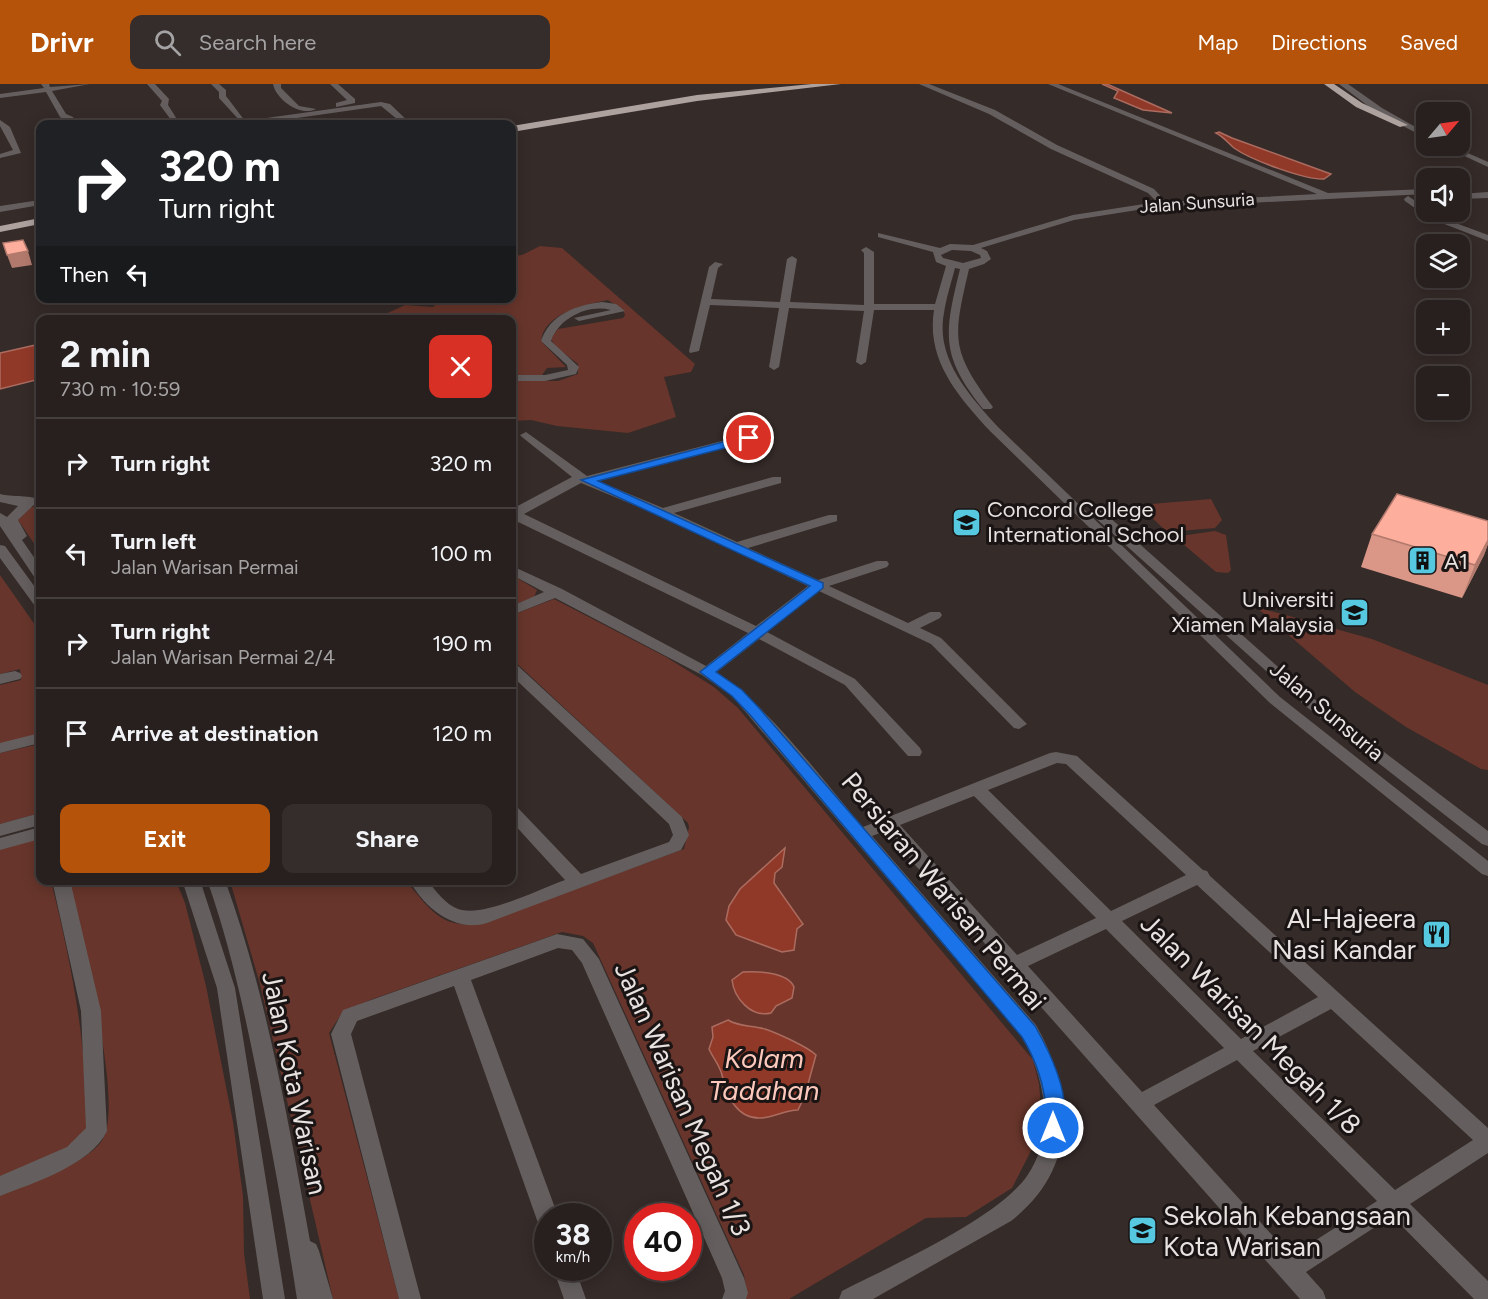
<!DOCTYPE html>
<meta charset="utf-8">
<style>
:root{--surface:#28201f;--page:#342d2c;--text:#f1f3f6;--muted:#a5a3a4;--line:#443e3d;--accent:#b45309}
body{margin:0;font-family:Figtree,sans-serif;background:var(--page);color:var(--text);height:100vh;display:flex;flex-direction:column;font-size:22px;white-space:nowrap}
*{box-sizing:border-box;margin:0}
p{font-size:20px;color:var(--muted)}
.icon{flex:none;width:33px;height:33px;fill:none;stroke:currentColor;stroke-width:2;stroke-linecap:round;stroke-linejoin:round}
.map{position:relative;flex:1;overflow:hidden}
.details{position:absolute;left:36px;top:231px;width:480px;height:570px;display:flex;flex-direction:column;background:var(--surface);border-radius:12px;box-shadow:0 3px 15px #0003,0 0 0 2px var(--line)}
.details>*{flex:none}
.top-card{position:absolute;left:36px;top:36px;width:480px;height:183px;border-radius:12px;box-shadow:0 3px 15px #0003,0 0 0 2px var(--line);background:#202124;color:#fff;overflow:hidden}
.needle{width:39px;rotate:61deg}
.controls{position:absolute;left:1416px;top:18px;display:grid;gap:12px}
.controls a{display:grid;place-items:center;width:54px;height:54px;border-radius:12px;background:var(--surface);box-shadow:0 3px 15px #0003,0 0 0 2px var(--line);font-size:30px}
.speed{position:absolute;left:534px;top:1119px;display:flex;gap:12px;font-size:30px;font-weight:700;text-align:center}
.speed>*{display:grid;place-content:center;width:78px;height:78px;border-radius:50%;background:var(--surface);box-shadow:0 3px 15px #0003,0 0 0 2px var(--line);line-height:1}
.speed small{font-size:15px;font-weight:400}
.speed .limit{border:9px solid #d22;background:#fff;color:#111}
.pin{position:absolute;display:grid;place-items:center;width:51px;height:51px;color:#fff;margin:-26px;border:3px solid #fff;border-radius:50%;box-shadow:0 2px 6px #0007}
.me{position:absolute;width:66px;margin:-33px;rotate:0deg;stroke-linejoin:round;filter:drop-shadow(0 0 4px #0008)}
.turn{display:flex;align-items:center;gap:21px;height:126px;padding:0 24px;font-size:27px}
.turn .icon{width:78px;height:78px;stroke-width:2.5}
.turn b{display:block;font-size:42px;line-height:51px}
.then{display:flex;align-items:center;height:57px;padding:0 24px;background:#0003;gap:12px;font-size:22px}
.round{display:grid;place-items:center;flex:none;width:63px;height:63px;border-radius:12px;background:var(--page)}
.headline{display:flex;align-items:center;justify-content:space-between;height:102px;padding:0 24px}
h1{font-size:36px;font-weight:700;line-height:45px}
.cta{display:flex;gap:12px;margin-top:auto;padding:12px 24px}
.cta a{flex:1;height:69px;border-radius:12px;background:var(--accent);color:#fff;font-size:24px;font-weight:700;line-height:69px;text-align:center}
.cta a+a{background:var(--page);color:var(--text)}
ul{padding:0;list-style:none}
li{display:flex;align-items:center;gap:18px;height:90px;padding:0 24px;border-top:2px solid var(--line)}
li div{flex:1}
li b{display:block;font-size:22px}
li em{font-style:normal}
header{display:flex;align-items:center;gap:36px;box-sizing:border-box;height:84px;padding:0 30px;background:var(--accent);color:#fff}
header strong{font-size:28px}
nav{display:flex;gap:33px;margin-inline-start:auto;font-size:21px}
.search{width:420px;height:54px;background:var(--page);display:flex;align-items:center;gap:15px;box-sizing:border-box;padding:0 21px;border-radius:12px;color:var(--muted);font-size:22px}
.map>svg:first-child{display:block}
.green{fill:#67352b}
.water{fill:#913929;stroke:#ab6c60;stroke-width:1.5}
.lines{fill:none;stroke-linecap:round;stroke-linejoin:round}
.minor{fill:#645f5e;fill-rule:evenodd}
.highway{fill:#aea29f;fill-rule:evenodd}
.wall{fill:#da9686}
.shaded-wall{fill:#b27a6d}
.building{fill:#feae9c;stroke:#b27a6d;stroke-width:1.5}
.route{fill:#1a73e8;stroke:#114b97;stroke-width:1.5}
.labels{text-anchor:middle;dominant-baseline:central;stroke-width:6;stroke-linejoin:round;paint-order:stroke}
.far-street-label{font-size:18px;fill:#e8e2e0;stroke:#1a1514}
.poi-label{font-size:22px;fill:#e8e2e0;stroke:#1a1514;text-anchor:start}
.street-label{font-size:22px;fill:#e8e2e0;stroke:#1a1514}
.near-street-label{font-size:27px;fill:#e8e2e0;stroke:#1a1514}
.near-poi-label{font-size:27px;fill:#e8e2e0;stroke:#1a1514;text-anchor:end}
.near-water-label{font-size:28px;font-style:italic;fill:#fdc9bd;stroke:#1a1514}
</style>
<header>
<strong>Drivr</strong>
<div class="search"><svg class="icon" aria-label="search" viewBox="0 0 24 24"><circle cx="10" cy="10" r="6"/><path d="M15 15l6 6"/></svg>Search here</div>
<nav><a>Map</a><a>Directions</a><a>Saved</a></nav>
</header>
<div class="map">
<svg width="1488" height="1215" viewBox="0 0 1488 1215">
<rect width="100%" height="100%" fill="#352b29"/>
<path class="green" d="M540,162L562,164L695,280L691,288L664,293L676,333L628,349L557,342L531,336L512,337V296L558,297L578,290V280L557,264L550,254L558,245L623,234L625,231L623,226L608,216C589,220 544,228 541,257L566,283L547,284L542,291H512V236L442,235L429,230L410,229L389,235L367,236L379,233L405,221L433,223L442,215L512,214V172L522,171Z
M1211,415L1222,436L1215,444L1167,448L1143,425L1151,420Z
M40,420V468L18,436L30,424Z
M1215,447L1226,451L1231,486L1228,489L1216,488L1177,455L1180,452Z
M0,491L40,548V650L0,660V601L21,596L20,585L0,590Z
M512,491L537,506L534,513L512,522Z
M554,515L666,573L714,603L738,624L1033,976L1039,1000L1042,1033L1037,1055L1012,1104L966,1133L926,1134L789,1215H744L747,1210L744,1191L593,859L583,852L562,848L370,916L342,929L329,949L399,1215H333L260,900L230,797H406C431,826 441,846 483,839L684,765L689,743L688,739L512,575V531Z
M1256,523L1372,555L1488,601V686L1481,685L1406,643L1355,608Z
M40,660V729L0,740V669Z
M34,755L40,757V796L51,797C71,878 87,959 87,1043L71,1064L0,1094V764Z
M69,797H176L185,819L206,902L233,1038L243,1112L244,1169L250,1215H0V1108C27,1098 91,1080 104,1053C123,1013 79,846 69,797Z"/>
<path class="water" d="M1102,0H1107L1172,29L1143,26L1114,14L1118,7Z
M1219,48L1232,54L1331,90L1324,95C1305,96 1251,76 1234,64C1228,59 1224,53 1216,49Z
M40,260V295L0,305V269Z
M785,764L782,783L775,789L774,799L803,840L797,845L794,866L782,868L736,851L726,836L729,822L740,805Z
M743,888C757,887 788,888 794,903L792,914L776,922L771,929C751,934 734,914 732,896Z
M728,936C739,943 752,941 765,945C777,949 808,963 816,971L805,1011L798,1026C785,1026 775,1033 762,1034C737,1036 726,1011 722,991C720,982 713,974 709,965L713,953L712,943Z"/>
<g class="lines">
<path class="minor" d="M41,0H49L50,3L90,0L52,7L66,30L73,33L76,40H70L60,33L46,8L0,14V10L44,4Z
M147,0H155L169,15L168,21L180,40H174L160,21L162,17Z
M211,0H219L226,6V12L245,37L381,18L390,20L411,40H403L381,22L255,40H240L241,38L219,14V8Z
M273,0H281V4L299,22L316,25C301,33 276,16 273,0Z
M330,0H338L355,15V19L336,23V19L347,16Z
M919,0H929L995,26L1057,61L1154,105L1166,118L1317,110L1048,0H1058L1328,109L1426,105V110L1150,124L1074,136L981,164L987,167L991,175L984,180L969,185C953,254 950,265 993,323L991,325H983C940,271 944,250 960,185L955,184C951,199 946,215 944,229C935,275 970,312 998,343L1280,613L1488,777V792L1482,790L1270,619L990,347C958,312 926,276 934,226H874L866,278L861,281L856,278L864,227L789,224L779,283L774,286L769,283L779,224L710,221L699,267L690,269L689,267L709,183L715,178L723,180L718,184L711,215L780,218L787,175L792,172L797,175L790,218L864,221V169L861,166L866,163L874,168V220H935L946,182L936,178L933,168L878,153V149L940,164L950,160L973,161L1073,131L1157,118L1148,109L1051,65L989,30ZM952,166L971,167L980,171L981,174L963,179L943,174L941,171Z
M1339,0H1348L1382,24L1426,49V54L1376,28Z
M0,36L10,43L21,69L0,74V70L13,66L0,42Z
M1443,62H1452L1488,78V83Z
M1488,108V114L1460,115V110Z
M1408,112L1426,124V128L1488,151V157L1429,134L1405,117L1404,115Z
M40,116V121L0,128V122Z
M602,218L616,220L625,227L579,237L574,234L611,226C588,220 559,234 551,257L579,283L576,290L545,297H512V291H545L568,286L567,281L541,257C550,231 575,221 602,218Z
M405,233H425L430,236H400Z
M526,348L587,392L749,350L753,352V356L598,397L663,424L773,393H781V399L674,429L737,458L829,431H837V437L748,464L818,496L877,477H887L889,480L887,483L829,502L908,539L930,528H940L942,531L940,534L920,544L941,554L1027,640L1019,645L1014,644L931,560L819,507L767,548L855,595L920,664L922,668L920,672H908L845,601L759,555L717,588C773,627 818,691 863,743L1050,669L1056,668L1077,672L1203,786L1207,787L1210,792L1488,1044V1069L1410,1120L1488,1197V1215H1474L1392,1132L1306,1188L1323,1207L1326,1215H1300L885,747L872,752L1036,941C1075,1010 1078,1085 1011,1137L873,1215H839L842,1207C891,1182 997,1135 1027,1092C1056,1051 1045,993 1022,953L732,612L702,591L555,514L512,531V522L544,508L512,491V482L562,505L706,582L748,549L512,435V425L572,393L522,353L520,351ZM581,399L658,431L808,502L756,542L524,430ZM1057,679L1066,680L1186,791L1111,827L988,706ZM974,712L1096,834L1017,871L900,741ZM1197,801L1318,913L1241,955L1122,837ZM1106,845L1224,964L1142,1008L1028,882ZM1331,925L1473,1056L1395,1106L1253,967ZM1237,976L1377,1117L1291,1172L1154,1021Z
M0,410C10,413 34,411 39,416L18,436L27,452L22,456L40,482V495L35,494L0,442V429L7,433L18,422L0,418Z
M1095,423L1099,424L1313,614L1488,747V762L1482,760L1303,620L1091,430L1089,427Z
M0,461L5,462L40,510V523L35,522L0,474Z
M512,579L517,581L682,733L689,751L681,766L487,839C454,849 424,823 409,796H427C436,807 445,820 458,825C484,834 539,805 565,796L512,738V722L518,724L581,790L669,758L673,751L669,740L512,592Z
M15,587L20,589L22,592L20,595L0,600V590Z
M40,649V659L0,669V659Z
M40,729V741L0,752V740Z
M40,743V755L0,766V754Z
M52,796H70L101,927L107,1047C91,1081 33,1099 0,1112V1092L67,1063L86,1044L81,927Z
M182,796H200L235,904L285,1215H263L217,904Z
M207,796H225C267,912 288,1036 310,1157L316,1160L319,1167L333,1215H297C286,1143 273,1071 259,1000C245,931 231,863 207,796Z
M557,850L583,855L599,875L744,1194L748,1209L746,1215H722L725,1207L722,1194L582,879L572,866L558,864L471,896L558,1132H548V1146L540,1143L537,1136L454,902L357,937L351,950L421,1215H399L331,950L343,926Z
M553,1184H575L586,1215H564Z"/>
<path class="highway" d="M812,0H841L697,17L512,48V42L697,11Z
M1324,0H1334L1362,19L1408,41L1400,43L1356,23Z
M40,134V140L0,148V142Z"/>
</g>
<path class="wall" d="M1488,437V460L1484,471L1462,514L1361,483L1372,450Z"/>
<path class="shaded-wall" d="M28,167L32,181L12,184L7,171Z
M1488,456V460L1484,471L1462,514L1475,481Z"/>
<path class="building" d="M23,156L28,167L7,171L3,159Z
M1397,410L1488,437V456L1475,481L1372,450Z"/>
<path class="route" d="M749,351L752,352V357L598,397L823,499V504L716,588L742,606L760,625L1035,942C1051,970 1075,1018 1060,1050L1053,1053L1047,1050C1043,1042 1046,1035 1046,1026C1044,999 1036,976 1022,953L751,632L732,612L700,588L810,502L581,396Z"/>
<defs>
<symbol id="school-square" viewBox="-11 -11 22 22"><rect x="-9" y="-9" width="18" height="18" rx="4" fill="#56c9e0" stroke="#1a1514"/><path d="M0-5L7-2L0 1L-7-2ZM-4 1L0 2.5L4 1V4Q0 6-4 4Z" fill="#111"/></symbol>
<symbol id="building-square" viewBox="-11 -11 22 22"><rect x="-9" y="-9" width="18" height="18" rx="4" fill="#56c9e0" stroke="#1a1514"/><path d="M-4-6H4V6H1V3H-1V6H-4ZM-2.5-4.3h1.7v1.8h-1.7ZM.8-4.3h1.7v1.8H.8ZM-2.5-1h1.7V.8h-1.7ZM.8-1h1.7V.8H.8Z" fill="#111"/></symbol>
<symbol id="university-square" viewBox="-11 -11 22 22"><rect x="-9" y="-9" width="18" height="18" rx="4" fill="#56c9e0" stroke="#1a1514"/><path d="M0-5L7-2L0 1L-7-2ZM-4 1L0 2.5L4 1V4Q0 6-4 4Z" fill="#111"/></symbol>
<symbol id="restaurant-square" viewBox="-11 -11 22 22"><rect x="-9" y="-9" width="18" height="18" rx="4" fill="#56c9e0" stroke="#1a1514"/><path d="M-5-6h1v4h1v-4h1v4h1v-4h1v5L-1.5 .5V6h-2V.5L-5-1ZM5-6V6H3V1.5H1.5Q1.5-4 5-6Z" fill="#111"/></symbol>
</defs>
<g fill-rule="evenodd">
<use href="#school-square" x="950" y="422" width="33" height="33"/>
<use href="#building-square" x="1406" y="460" width="33" height="33"/>
<use href="#university-square" x="1338" y="512" width="33" height="33"/>
<use href="#restaurant-square" x="1420" y="834" width="33" height="33"/>
<use href="#school-square" x="1126" y="1130" width="33" height="33"/>
</g>
<g class="labels">
<g class="far-street-label">
<text transform="translate(1197 119) rotate(-4)">Jalan Sunsuria</text>
</g>
<g class="poi-label">
<text x="987" y="425">Concord College<tspan x="987" dy="25">International School</tspan></text>
<text x="1444" y="477">A1</text>
<text x="1334" y="515" text-anchor="end">Universiti<tspan x="1334" dy="25">Xiamen Malaysia</tspan></text>
</g>
<g class="street-label">
<text transform="translate(1327 627) rotate(40)">Jalan Sunsuria</text>
</g>
<g class="near-street-label">
<text transform="translate(944 807) rotate(50)">Persiaran Warisan Permai</text>
<text transform="translate(1251 940) rotate(45)">Jalan Warisan Megah 1/8</text>
<text transform="translate(295 999) rotate(78)">Jalan Kota Warisan</text>
<text transform="translate(683 1015) rotate(66)">Jalan Warisan Megah 1/3</text>
</g>
<g class="near-poi-label">
<text x="1416" y="834">Al-Hajeera<tspan x="1416" dy="31">Nasi Kandar</tspan></text>
<text x="1163" y="1131" text-anchor="start">Sekolah Kebangsaan<tspan x="1163" dy="31">Kota Warisan</tspan></text>
</g>
<g class="near-water-label">
<text x="764" y="974">Kolam<tspan x="764" dy="32">Tadahan</tspan></text>
</g>
</g>
</svg>
<div class="controls">
<a><svg class="needle" viewBox="-14 -14 28 28"><path d="M0-13l5 13h-10z" fill="#e53935"/><path d="M0 13l5-13h-10z" fill="#a5a3a4"/></svg></a>
<a><svg class="icon" aria-label="sound" viewBox="0 0 24 24"><path d="M4 9h4l5-4v14l-5-4H4zM17 9q2 3 0 6"/></svg></a>
<a><svg class="icon" aria-label="layers" viewBox="0 0 24 24"><path d="M12 4l9 5-9 5-9-5zM3 14l9 5 9-5"/></svg></a>
<a>+</a>
<a>−</a>
</div>
<div class="speed"><div>38<small>km/h</small></div><div class="limit">40</div></div>
<div class="pin" style="left:749px;top:354px;background:#d93025"><svg class="icon" aria-label="arrive" viewBox="0 0 24 24"><path d="M6 21V4h12l-3 4 3 4H6"/></svg></div>
<svg class="me" style="left:1053px;top:1044px" viewBox="-20 -20 40 40"><circle r="17" fill="#1a73e8" stroke="#fff" stroke-width="3"/><path d="M0-11L8 9 0 5-8 9z" fill="#fff"/></svg>
<div class="top-card">
<div class="turn"><svg class="icon" aria-label="right" viewBox="0 0 24 24"><path d="M7 20v-9h11M14 6l5 5-5 5"/></svg><div><b>320 m</b>Turn right</div></div>
<div class="then">Then<svg class="icon" aria-label="left" viewBox="0 0 24 24"><path d="M17 20v-9H6M10 6l-5 5 5 5"/></svg></div>
</div>
<section class="details">
<div class="headline"><div><h1>2 min</h1><p>730 m · 10:59</p></div><a class="round" style="background:#d93025;color:#fff"><svg class="icon" aria-label="close" viewBox="0 0 24 24"><path d="M6 6l12 12M18 6L6 18"/></svg></a></div>
<ul>
<li><svg class="icon" aria-label="right" viewBox="0 0 24 24"><path d="M7 20v-9h11M14 6l5 5-5 5"/></svg><div><b>Turn right</b></div><em>320 m</em></li>
<li><svg class="icon" aria-label="left" viewBox="0 0 24 24"><path d="M17 20v-9H6M10 6l-5 5 5 5"/></svg><div><b>Turn left</b><p>Jalan Warisan Permai</p></div><em>100 m</em></li>
<li><svg class="icon" aria-label="right" viewBox="0 0 24 24"><path d="M7 20v-9h11M14 6l5 5-5 5"/></svg><div><b>Turn right</b><p>Jalan Warisan Permai 2/4</p></div><em>190 m</em></li>
<li><svg class="icon" aria-label="arrive" viewBox="0 0 24 24"><path d="M6 21V4h12l-3 4 3 4H6"/></svg><div><b>Arrive at destination</b></div><em>120 m</em></li>
</ul>
<div class="cta"><a>Exit</a><a>Share</a></div>
</section>
</div>
